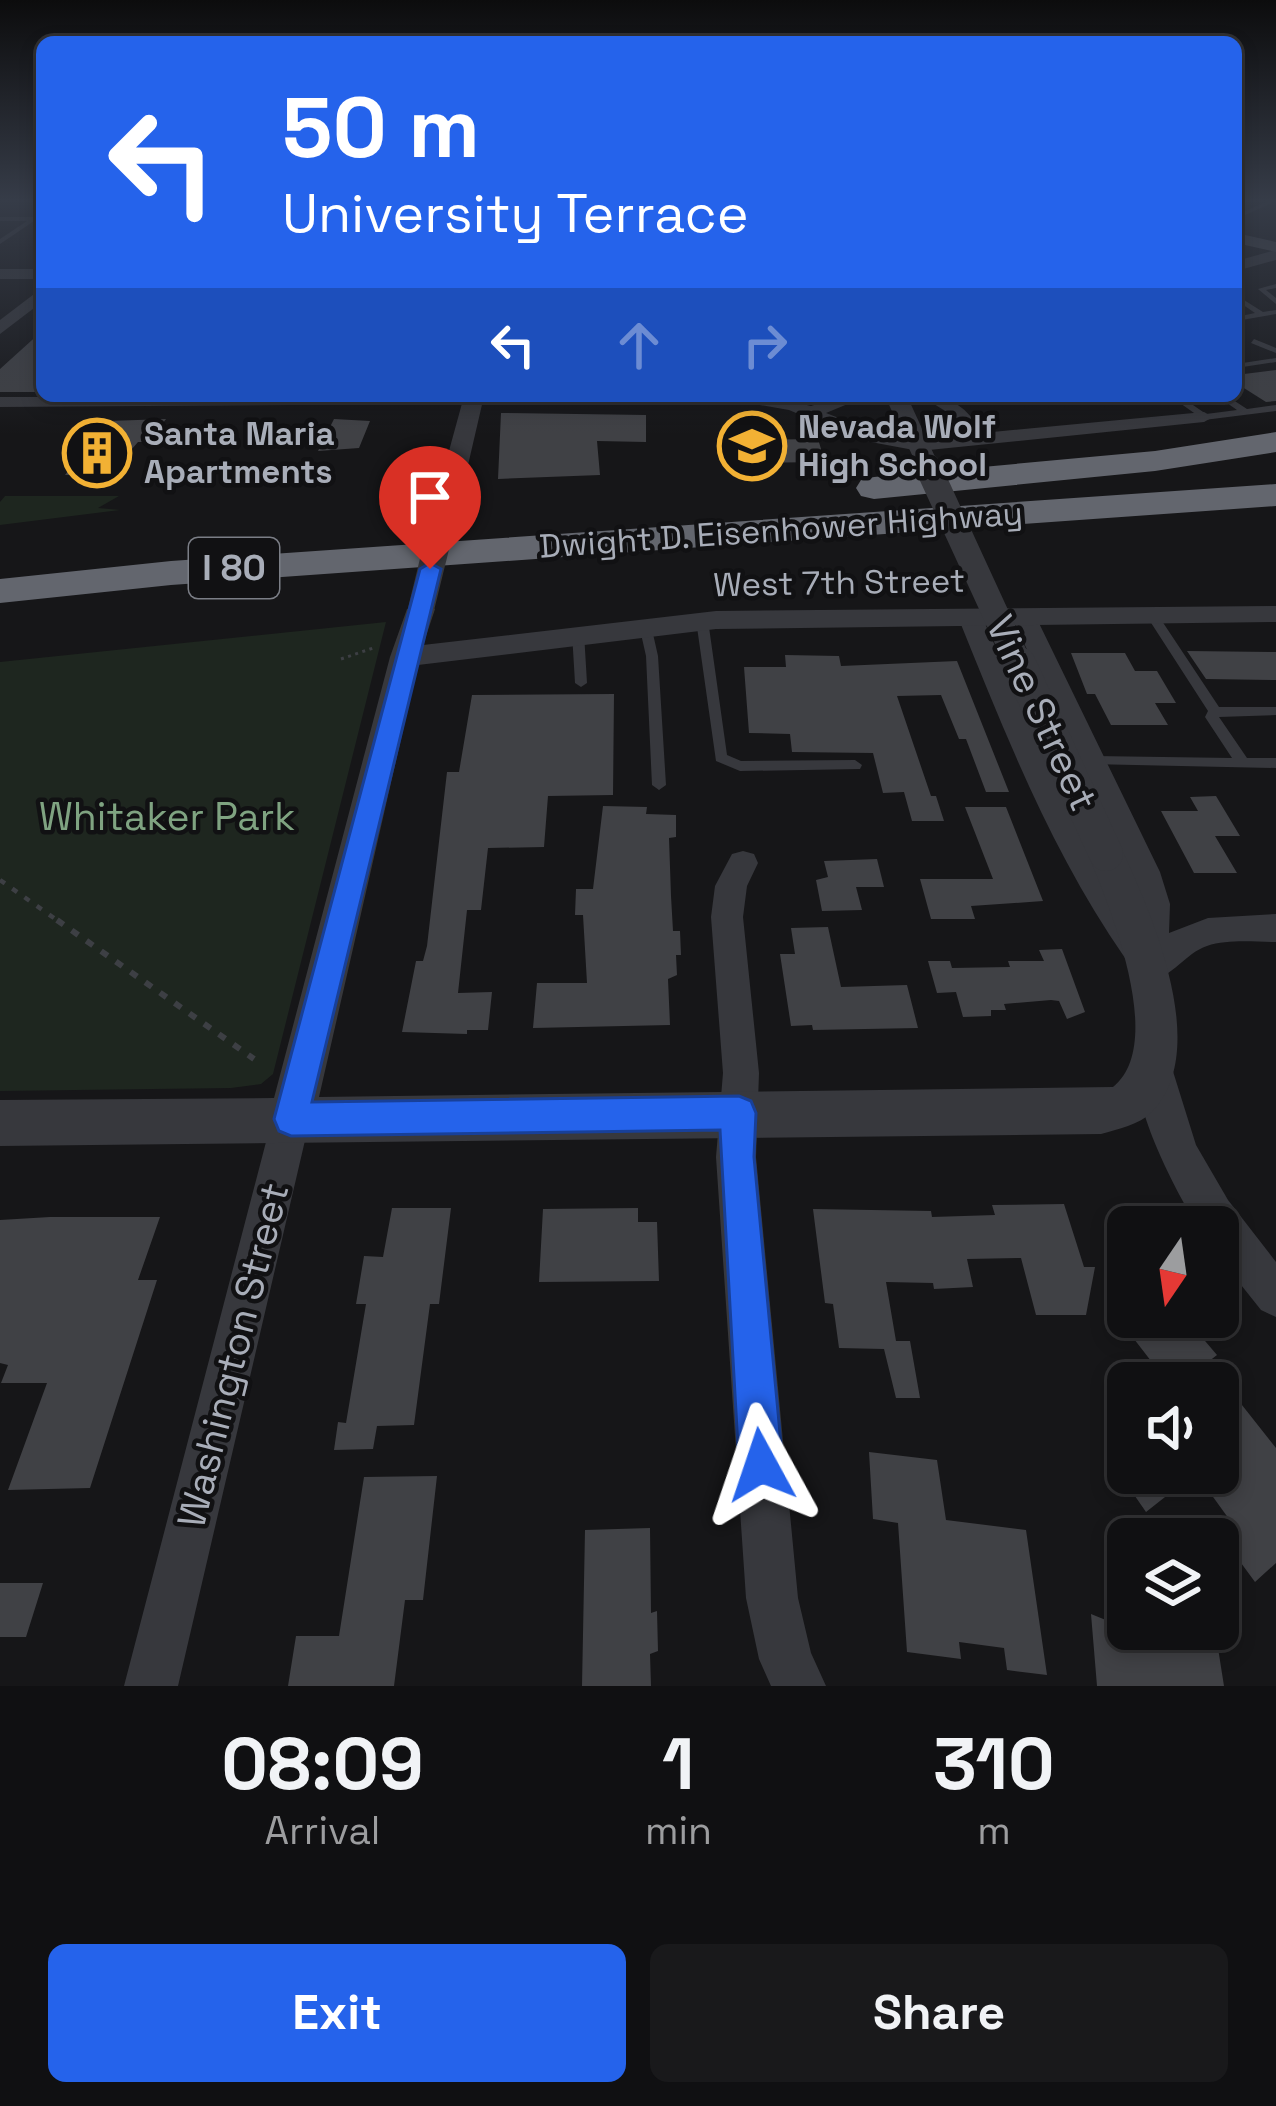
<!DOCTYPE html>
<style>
:root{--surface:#101012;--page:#19191b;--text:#f1f3f6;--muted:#9c9d9f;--line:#303032;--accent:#2563eb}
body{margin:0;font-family:"Space Grotesk",sans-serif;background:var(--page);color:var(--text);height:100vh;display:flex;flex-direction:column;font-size:45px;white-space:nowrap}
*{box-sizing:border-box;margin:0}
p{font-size:39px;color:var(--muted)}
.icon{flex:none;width:66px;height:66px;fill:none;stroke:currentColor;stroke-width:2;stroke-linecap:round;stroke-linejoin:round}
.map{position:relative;height:1686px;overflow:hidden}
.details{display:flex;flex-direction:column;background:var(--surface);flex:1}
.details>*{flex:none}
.top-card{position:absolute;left:36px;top:36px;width:1206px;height:366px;border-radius:18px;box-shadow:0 6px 18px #0003,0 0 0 3px var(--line);background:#2563eb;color:#fff;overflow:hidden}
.needle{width:78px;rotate:193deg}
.buttons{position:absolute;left:1107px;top:1206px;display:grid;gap:24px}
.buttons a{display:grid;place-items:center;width:132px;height:132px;border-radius:18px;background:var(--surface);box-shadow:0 6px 18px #0003,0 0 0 3px var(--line);font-size:60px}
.pin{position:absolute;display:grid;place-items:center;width:102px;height:102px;color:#fff;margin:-123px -51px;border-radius:50% 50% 50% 0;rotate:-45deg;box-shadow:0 0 12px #0007}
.pin .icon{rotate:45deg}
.me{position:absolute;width:132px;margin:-66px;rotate:355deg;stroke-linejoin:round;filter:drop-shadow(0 0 9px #0008)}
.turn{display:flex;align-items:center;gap:42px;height:252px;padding:0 48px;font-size:54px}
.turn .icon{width:156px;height:156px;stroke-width:2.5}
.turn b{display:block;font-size:84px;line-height:102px}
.lanes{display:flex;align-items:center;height:114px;padding:0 48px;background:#0003;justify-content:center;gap:60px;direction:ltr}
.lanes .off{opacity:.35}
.eta{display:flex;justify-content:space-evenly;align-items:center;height:204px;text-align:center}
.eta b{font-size:72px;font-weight:800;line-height:84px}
.action{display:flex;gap:24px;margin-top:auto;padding:24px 48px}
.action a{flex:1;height:138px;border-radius:18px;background:var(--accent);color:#fff;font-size:48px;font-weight:800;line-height:138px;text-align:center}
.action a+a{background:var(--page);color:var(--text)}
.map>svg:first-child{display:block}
.green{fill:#1e261f}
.building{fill:#404145}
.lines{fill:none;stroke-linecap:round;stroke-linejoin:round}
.path-far2{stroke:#3d3f44;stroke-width:3;stroke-dasharray:3 4.5;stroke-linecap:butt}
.path-far1{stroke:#3d3f44;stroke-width:4.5;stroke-dasharray:6 9;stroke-linecap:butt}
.path{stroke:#3d3f44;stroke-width:6;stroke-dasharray:8 10;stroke-linecap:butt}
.service{fill:#37383d;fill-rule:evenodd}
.minor{fill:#37383d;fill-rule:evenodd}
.tertiary{fill:#37383d;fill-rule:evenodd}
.secondary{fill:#45474d;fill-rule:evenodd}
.motorway{fill:#63666e;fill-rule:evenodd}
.tertiary-bridge-far2{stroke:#37383d;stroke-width:20}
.tertiary-bridge-far1{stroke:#37383d;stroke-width:26}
.tertiary-bridge{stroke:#37383d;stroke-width:34}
.route{fill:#2563eb;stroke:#184099;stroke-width:3}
.labels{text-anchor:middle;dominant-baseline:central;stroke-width:9;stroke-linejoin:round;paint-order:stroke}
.far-poi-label{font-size:33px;font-weight:bold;fill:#a8adb8;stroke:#111113;text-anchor:start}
.far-street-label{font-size:33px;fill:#a8adb8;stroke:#111113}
.shield{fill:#111113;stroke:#7b7e86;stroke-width:3}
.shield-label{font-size:36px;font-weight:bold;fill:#a8adb8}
.street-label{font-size:39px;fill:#a8adb8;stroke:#111113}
.park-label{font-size:39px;fill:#7fa381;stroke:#111113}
</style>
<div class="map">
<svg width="1276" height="1686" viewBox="0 0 1276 1686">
<rect width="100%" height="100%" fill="#161618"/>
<path class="green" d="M5,496H119L98,508L120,510L0,525V502Z
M386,622L273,1074L261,1084L231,1088L0,1091V662Z"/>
<path class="building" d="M42,331V392H0V369Z
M1276,370V401L1266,402L1236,383V375Z
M501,413L646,415V442L597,441L600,475L498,479Z
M166,419L149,442H138L119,464L104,465L96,475H65L108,421Z
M334,419L370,421L359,448L318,451Z
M818,439L825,462L752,463L747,440Z
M1187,651L1276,652V680L1206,679Z
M1071,653H1125L1135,671H1157L1176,703H1155L1168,725H1111L1095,694H1087Z
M785,655L839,656L841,666L957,661L1009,792H986L966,739H959L941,695L897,696L931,796H936L944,821H912L904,792L883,793L873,753L792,752L790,734L749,733L744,667H786Z
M614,694L613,795L548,796L544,847L488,848L481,910H467L458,993L492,992L488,1030H467V1034L402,1032L416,961H423L427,946L447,772H459L472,695Z
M1216,796L1240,836H1215L1237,873H1194L1161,811H1198L1190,797Z
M603,806L647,807L646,814L676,815V837L669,838L671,896L673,931H680L681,955H676L677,975L668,979L670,1025L533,1028L537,983H587L583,915H575L576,889H593Z
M965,807H1006L1043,901L971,906L975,919H931L920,879H993Z
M877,859L884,887H856L862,910L822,911L816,880L828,877L824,861Z
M828,927L841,987L907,985L918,1028L813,1030L812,1025L791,1026L780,954H795L791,928Z
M1062,949L1085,1012L1067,1019L1059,1001L1051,1000L1004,1004L1006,1010H991V1016L963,1017L956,992L937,993L928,961H950L952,968L1010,967L1008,961H1044L1039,950Z
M1064,1204L1084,1267H1095L1086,1315H1036L1021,1258L967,1259L973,1287L934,1289L933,1283L886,1282L896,1341H910L920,1398H896L884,1349L839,1348L833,1304L825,1303L813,1209L931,1211L932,1217L995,1215L992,1205Z
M392,1208H451L439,1304H430L414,1425L377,1426L373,1449L334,1450L338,1422L346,1423L366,1304H356L364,1256L383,1257Z
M638,1208V1222H657L659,1281L539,1282L543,1209Z
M50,1217H160L138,1280H157L90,1488L8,1490L47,1383H1L8,1365L0,1363V1220Z
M1136,1317H1180L1196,1337L1200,1335L1217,1355L1208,1362L1276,1448V1563L1255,1582L1222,1537L1234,1526L1203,1483L1236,1456L1218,1434V1383H1168L1124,1326Z
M869,1452L937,1460L946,1520L1026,1530L1047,1675L1007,1670L1004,1648L959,1642L961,1659L907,1652L898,1523L873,1519Z
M1119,1473H1169L1179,1486L1146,1512Z
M437,1476L423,1600H405L394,1686H288L296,1636H339L364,1477Z
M650,1528L651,1613L657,1611L658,1651L650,1654L651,1686H582L585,1530Z
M0,1583H43L26,1637H0Z
M1091,1614L1128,1629H1215L1224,1686H1097Z"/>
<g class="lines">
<path class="path-far2" d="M341,659L376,647"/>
<path class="path-far1" d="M0,880L61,923"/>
<path class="path" d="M57,920L254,1059"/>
<path class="service" d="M1243,199H1251L1236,206V202Z
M1270,200L1272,203L1236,219V215Z
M0,217H42V221H34L0,244V239L27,221H0Z
M1276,284V288L1266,290L1276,298V304L1258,289Z
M1236,295L1263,312L1276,310V314L1236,321V317L1255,313L1236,300Z
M1254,339L1276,348V353L1251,343Z
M1276,358V362L1236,368V364Z
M1170,396H1180L1206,414L1237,410L1217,396H1227L1247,409L1276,405V411L1204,420Z
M1152,611L1156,612L1219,707H1276V715L1219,717L1247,758H1276V768L1089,764L1087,761L1094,756L1232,758L1205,717L1208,711L1146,615Z
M702,616L708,620L727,755L741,761L855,760L862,765L860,769L740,771L716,761L696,620Z
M645,621L651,625L658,656L666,785L659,790L652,785L646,656L639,625Z
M578,629L584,633L587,683L581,687L575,683L572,633Z"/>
<path class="minor" d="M769,396L811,406L841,396H867L826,413C874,433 913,440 965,435L955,417L921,396C952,396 967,407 982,433L1204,412L1213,417L1204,422L919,451L860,440L789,410L743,402L0,407V397Z
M970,610L982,617L1077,827L1137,923L1138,904L1130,872L1012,617L1016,612L1024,610L1036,617L1160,872L1170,904L1169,933L1208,918L1276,914V942C1254,942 1228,939 1207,946C1182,954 1168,987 1140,977L1135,962L1125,958C1052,853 1006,736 958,617Z
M743,851L754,854L758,863L747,886L743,917L759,1073L756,1157L798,1598L811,1653L826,1686H771L759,1659L746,1598L716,1157L723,1073L711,917L715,886L732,854Z
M1153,1044L1166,1049L1196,1145L1228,1200L1276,1262V1317L1261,1310L1218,1256V1227H1198C1175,1190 1122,1091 1140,1049Z
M291,1100L304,1106L310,1119L178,1686H124L272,1119L278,1106Z"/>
<path class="tertiary" d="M1276,250V260L1236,271V261Z
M0,269H42V279H0Z
M42,288V302L0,334V320Z
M464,396H484L462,491L450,498L438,491Z
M421,601L435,609L423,645L716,611L1276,606V622L716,629L418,665L319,1097L1113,1087C1167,1044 1109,905 1088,854L1093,844L1106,840L1119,844L1124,854C1153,917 1211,1051 1152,1112C1139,1125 1118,1129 1101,1134L0,1146V1100L274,1098L390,657L407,609Z"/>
<path class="secondary" d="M1236,233L1276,242V252L1236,243Z"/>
<path class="motorway" d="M1276,432V452L1155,471L874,499L861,496L856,488L861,480L874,477L1155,451Z
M1276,484V506L171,585L0,603V579L171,561Z"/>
<path class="tertiary-bridge-far2" d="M896,396L930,470"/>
<path class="tertiary-bridge-far1" d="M928,467L1020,667
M421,609L450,491"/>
<path class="tertiary-bridge" d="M1019,664L1106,854"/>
</g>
<linearGradient id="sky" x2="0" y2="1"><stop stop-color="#0c0c0d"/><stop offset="0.46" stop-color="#363c48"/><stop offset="1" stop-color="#363c48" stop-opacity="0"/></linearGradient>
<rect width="1276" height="435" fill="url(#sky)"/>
<path class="route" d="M430,563L441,569L312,1102L739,1096L751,1101L756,1113L754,1157L783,1465L777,1481L761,1487L746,1481L739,1465L720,1130L291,1136L279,1131L274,1119L420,569Z"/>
<defs>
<symbol id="school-ring" viewBox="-11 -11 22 22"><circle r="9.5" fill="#111113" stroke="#f2b134" stroke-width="1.5"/><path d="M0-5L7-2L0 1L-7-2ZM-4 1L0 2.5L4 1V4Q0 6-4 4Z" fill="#f2b134"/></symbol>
<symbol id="building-ring" viewBox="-11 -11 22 22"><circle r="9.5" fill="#111113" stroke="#f2b134" stroke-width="1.5"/><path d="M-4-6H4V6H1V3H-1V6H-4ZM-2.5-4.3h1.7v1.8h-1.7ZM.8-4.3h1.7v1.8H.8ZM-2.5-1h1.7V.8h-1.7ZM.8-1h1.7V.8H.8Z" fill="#f2b134"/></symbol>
</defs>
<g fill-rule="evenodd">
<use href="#school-ring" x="714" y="408" width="76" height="76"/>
<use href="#building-ring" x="59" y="415" width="76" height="76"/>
</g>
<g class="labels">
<g class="far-poi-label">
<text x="798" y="427">Nevada Wolf<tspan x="798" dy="38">High School</tspan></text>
<text x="144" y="434">Santa Maria<tspan x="144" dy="38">Apartments</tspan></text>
</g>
<g class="far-street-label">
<text transform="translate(781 530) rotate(-4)">Dwight D. Eisenhower Highway</text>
<text transform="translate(839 583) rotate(-1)">West 7th Street</text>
</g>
<rect class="shield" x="189" y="538" width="90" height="60" rx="9"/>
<g class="shield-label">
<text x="234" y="568">I 80</text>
</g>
<g class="street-label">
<text transform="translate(1042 713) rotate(65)">Vine Street</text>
<text transform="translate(233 1355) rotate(-76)">Washington Street</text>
</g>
<g class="park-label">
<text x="167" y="816">Whitaker Park</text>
</g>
</g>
</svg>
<div class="buttons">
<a><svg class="needle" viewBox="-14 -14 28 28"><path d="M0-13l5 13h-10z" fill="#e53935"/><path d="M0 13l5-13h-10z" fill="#9c9d9f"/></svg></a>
<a><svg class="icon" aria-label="sound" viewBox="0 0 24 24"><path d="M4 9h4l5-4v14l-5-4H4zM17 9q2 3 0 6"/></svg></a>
<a><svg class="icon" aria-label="layers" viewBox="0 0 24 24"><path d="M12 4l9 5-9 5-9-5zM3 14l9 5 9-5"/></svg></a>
</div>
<div class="pin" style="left:430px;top:569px;background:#d93025"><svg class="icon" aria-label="arrive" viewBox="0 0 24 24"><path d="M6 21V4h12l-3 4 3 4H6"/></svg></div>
<svg class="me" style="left:761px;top:1465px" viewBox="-20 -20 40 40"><path d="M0-17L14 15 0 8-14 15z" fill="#2563eb" stroke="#fff" stroke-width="4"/></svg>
<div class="top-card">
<div class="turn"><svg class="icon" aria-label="left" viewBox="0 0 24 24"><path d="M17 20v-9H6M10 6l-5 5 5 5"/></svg><div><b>50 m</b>University Terrace</div></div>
<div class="lanes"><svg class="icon" aria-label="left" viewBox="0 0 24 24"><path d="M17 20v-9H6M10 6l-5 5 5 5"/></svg><svg class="icon off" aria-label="ahead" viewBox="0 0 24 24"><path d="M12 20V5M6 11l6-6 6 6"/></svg><svg class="icon off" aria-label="right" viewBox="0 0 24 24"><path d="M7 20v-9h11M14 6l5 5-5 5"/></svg></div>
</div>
</div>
<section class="details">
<div class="eta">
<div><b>08:09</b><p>Arrival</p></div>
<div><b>1</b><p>min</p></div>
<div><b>310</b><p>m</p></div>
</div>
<div class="action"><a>Exit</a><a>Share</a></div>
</section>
